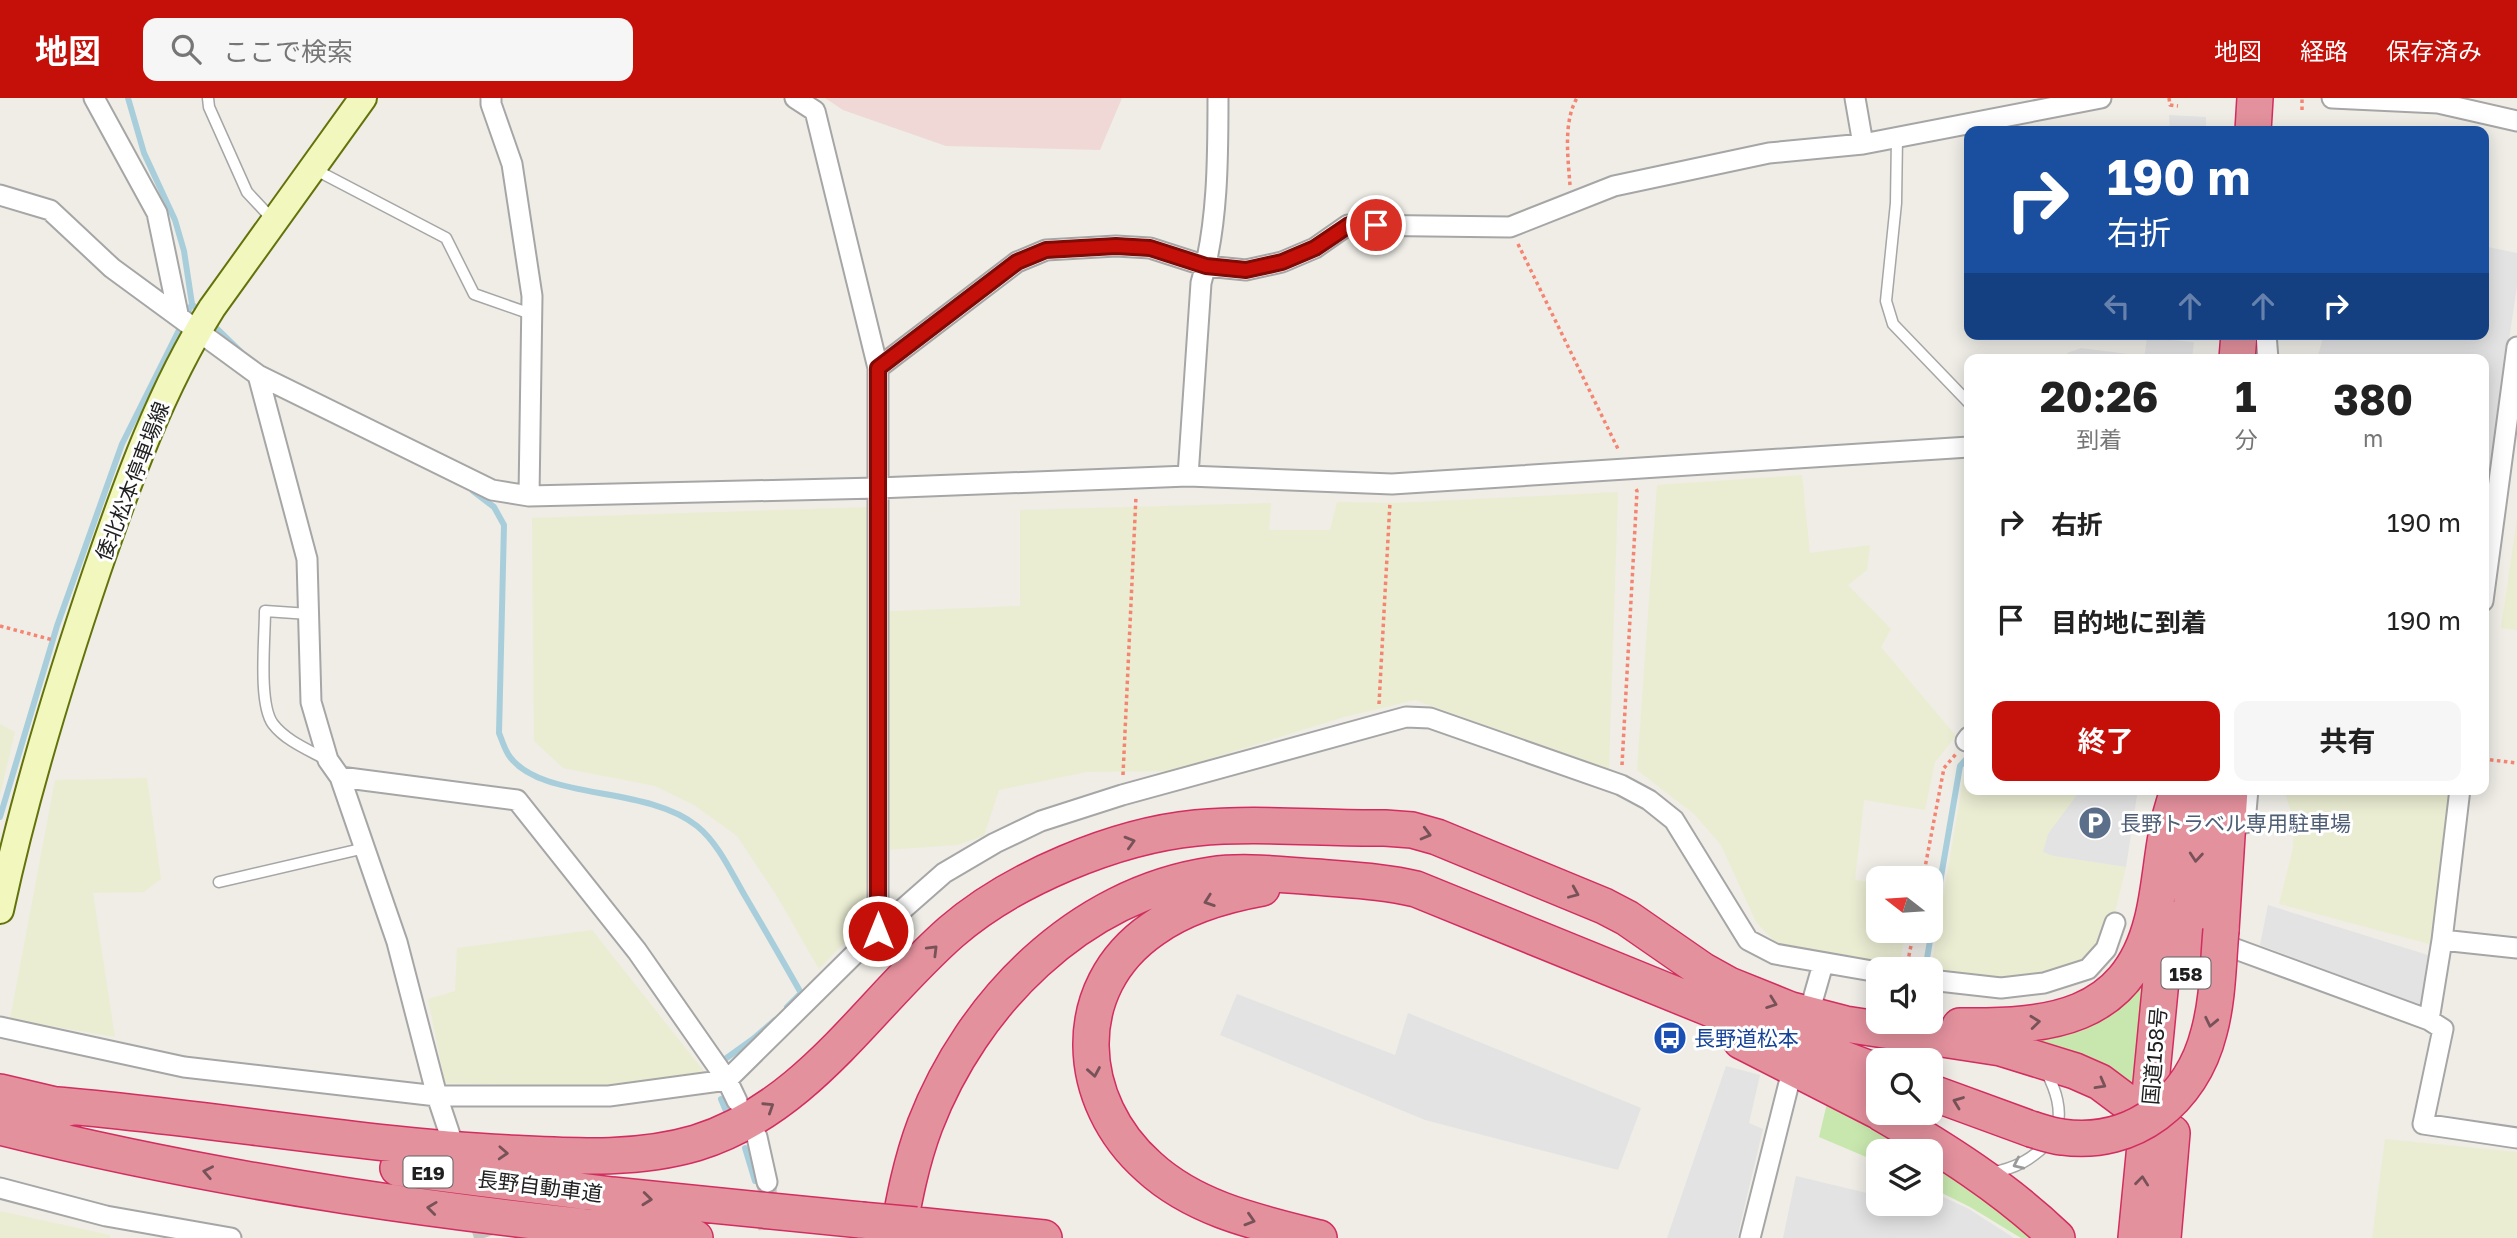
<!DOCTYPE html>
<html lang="ja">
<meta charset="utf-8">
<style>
:root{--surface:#fff;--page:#f6f6f6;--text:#222;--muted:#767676;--accent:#c51009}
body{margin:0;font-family:"Golos Text","Noto Sans JP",sans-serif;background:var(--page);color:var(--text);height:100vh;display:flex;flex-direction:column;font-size:26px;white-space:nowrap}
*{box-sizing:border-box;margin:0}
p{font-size:23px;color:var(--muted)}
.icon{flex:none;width:38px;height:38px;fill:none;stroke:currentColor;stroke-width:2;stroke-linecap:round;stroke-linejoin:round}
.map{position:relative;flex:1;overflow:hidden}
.side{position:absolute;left:1964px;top:256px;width:525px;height:441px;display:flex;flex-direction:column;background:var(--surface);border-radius:14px;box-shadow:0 4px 18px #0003}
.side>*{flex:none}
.hud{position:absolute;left:1964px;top:28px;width:525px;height:214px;border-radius:14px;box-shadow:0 4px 18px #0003;background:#1a4fa0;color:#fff;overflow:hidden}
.needle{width:46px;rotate:287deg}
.fabs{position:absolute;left:1866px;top:768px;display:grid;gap:14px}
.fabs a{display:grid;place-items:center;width:77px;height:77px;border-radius:14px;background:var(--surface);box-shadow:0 4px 18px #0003;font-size:35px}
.pin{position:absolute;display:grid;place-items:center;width:60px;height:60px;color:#fff;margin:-30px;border:4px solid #fff;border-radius:50%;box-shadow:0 2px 7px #0007}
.me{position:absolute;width:77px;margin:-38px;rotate:0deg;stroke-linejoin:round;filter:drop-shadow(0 0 5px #0008)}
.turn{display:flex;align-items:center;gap:24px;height:147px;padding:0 28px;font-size:32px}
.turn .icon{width:91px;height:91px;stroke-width:2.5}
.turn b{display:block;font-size:49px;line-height:60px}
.lanes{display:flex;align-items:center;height:66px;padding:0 28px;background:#0003;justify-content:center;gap:35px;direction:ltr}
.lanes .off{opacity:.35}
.eta{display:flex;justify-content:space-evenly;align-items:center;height:119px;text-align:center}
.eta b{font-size:42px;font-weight:700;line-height:49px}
.cta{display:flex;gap:14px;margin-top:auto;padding:14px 28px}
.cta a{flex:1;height:80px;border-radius:14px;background:var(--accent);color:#fff;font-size:28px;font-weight:700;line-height:80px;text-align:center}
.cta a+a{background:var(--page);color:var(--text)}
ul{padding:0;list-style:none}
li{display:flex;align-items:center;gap:21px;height:98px;padding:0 28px}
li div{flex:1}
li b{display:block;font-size:26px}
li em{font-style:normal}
header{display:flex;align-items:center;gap:42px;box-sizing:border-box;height:98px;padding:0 35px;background:var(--accent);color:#fff}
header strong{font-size:33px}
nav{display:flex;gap:38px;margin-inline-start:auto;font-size:24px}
.search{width:490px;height:63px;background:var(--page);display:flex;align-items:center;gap:18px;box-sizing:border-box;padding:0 24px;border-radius:14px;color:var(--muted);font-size:26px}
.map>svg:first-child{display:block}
.commercial{fill:#efd8d6}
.farmland{fill:#eaedd2}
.grass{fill:#c8e7ae}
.parking{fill:#e3e3e3}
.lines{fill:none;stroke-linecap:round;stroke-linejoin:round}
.stream{stroke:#a8cedb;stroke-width:6}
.street-tunnel{stroke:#c5c4be;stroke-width:19;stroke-dasharray:19 10;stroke-linecap:butt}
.lane-casing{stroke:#a6a6a6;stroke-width:13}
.street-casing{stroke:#a6a6a6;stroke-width:23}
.secondary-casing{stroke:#63730a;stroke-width:30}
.highway-casing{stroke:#d32d60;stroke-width:38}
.path{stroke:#f48573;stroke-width:3.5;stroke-dasharray:3.5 3.5;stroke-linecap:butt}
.lane{stroke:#fff;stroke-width:10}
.street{stroke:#fff;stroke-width:19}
.secondary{stroke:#f2f7bd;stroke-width:26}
.highway{stroke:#e3919d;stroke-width:35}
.highway-bridge-casing{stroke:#d32d60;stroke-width:38;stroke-linecap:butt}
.highway-bridge{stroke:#e3919d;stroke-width:35}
.oneway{stroke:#775258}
.oneway2{stroke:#9a9a9a}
.route-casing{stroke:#800a06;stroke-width:18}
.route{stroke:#c51009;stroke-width:12}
.labels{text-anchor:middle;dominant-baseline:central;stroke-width:6;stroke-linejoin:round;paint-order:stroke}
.shield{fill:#fff;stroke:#626262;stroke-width:2}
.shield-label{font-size:19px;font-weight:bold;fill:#1f1f1f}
.street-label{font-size:21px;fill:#1f1f1f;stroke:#fff}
.service-label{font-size:21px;fill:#4e5e75;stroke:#fff;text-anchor:start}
.transit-label{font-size:21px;fill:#164399;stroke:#fff;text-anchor:start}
</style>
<header>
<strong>地図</strong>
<div class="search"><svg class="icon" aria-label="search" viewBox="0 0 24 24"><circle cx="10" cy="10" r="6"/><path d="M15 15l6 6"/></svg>ここで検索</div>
<nav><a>地図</a><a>経路</a><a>保存済み</a></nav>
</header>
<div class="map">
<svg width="2517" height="1140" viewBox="0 0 2517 1140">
<rect width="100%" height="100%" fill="#efede6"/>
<path class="commercial" d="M825,0H1122L1100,52L946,48L843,12Z"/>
<path class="farmland" d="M1802,377L1810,455L1870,447L1867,472L1848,487L1891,531L1881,549L1956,638L1935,664L1925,712L1864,702L1855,782L1878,785V833H1905L1900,867L1778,847L1756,824L1721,747L1694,716L1637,672L1657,387Z
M1618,394L1609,671L1415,602L1344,619L1171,673L1087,674L999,692L984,738L957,747L872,753L861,827L819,871L775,795L737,738L694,707L655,688L563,670L534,643L532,420L871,409L870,514L1020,508V412L1271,405L1269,432H1330L1337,404L1397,405Z
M2517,421V532L2501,530Z
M0,626L15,634L0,697Z
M1969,667V691H2084L2079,694L2054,758L2126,769L2114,818L2095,856L2068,872L2011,882L1931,871L1965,671Z
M147,680L161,781L144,794L93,795L115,939L10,921L55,682Z
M2284,691H2453L2433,847L2279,806L2293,750L2294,724Z
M592,832L707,977L608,990L445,985L428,901L455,893L457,850Z
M2385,1041L2517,1054V1140H2372Z
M0,1113L110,1137V1140H0Z"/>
<path class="grass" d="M2139,884H2145L2140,1001L2030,949L2031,932Z
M1828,1001L1925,1053L1878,1054V1064L1819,1039Z
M1930,1057L2044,1140H2021L1970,1109L1930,1089Z"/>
<path class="parking" d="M2169,17L2206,19V33H2170Z
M2483,148L2517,155V188L2485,403L2483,402V261H2317L2324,236H2483Z
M2147,240L2194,244L2192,261H2144Z
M2081,250L2136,257L2137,261H2068L2067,255Z
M2084,691H2138L2126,769L2054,758L2043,754L2048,736L2079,694Z
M2268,807L2431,858L2422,908L2260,847Z
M1237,896L1395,957L1408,915L1641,1010L1618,1072L1425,1022L1220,937Z
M1726,968L1760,977L1749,1025L1763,1031L1737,1140H1667Z
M1878,1072V1106H1930V1093L1969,1111L2014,1140H1783L1796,1078L1871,1096Z"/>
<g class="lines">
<path class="stream" d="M192,206L201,215
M211,225L241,254
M473,393L494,409L504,427L499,635C502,642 505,653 510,659C543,703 647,687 697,728C718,745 731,774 745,798C764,830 782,862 801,895L787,909
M0,719L57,528L122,346L192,206L184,153L175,122L144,55L128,0
M1925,872L1960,668L1969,658
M721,964L753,941L775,922
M721,1001L726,1013
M745,1050L755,1083"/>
<path class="street-tunnel" d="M461,1071L484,1140
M767,1084L768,1140"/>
<defs>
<path id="lane" d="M208,0L209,9L247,94L274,123
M1897,39L1896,105L1886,203L1893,226L1969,305
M314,71L446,140L474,196L531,216
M309,516L265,513C265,540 258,606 273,626C286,643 309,652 327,662
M219,784L365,750
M2047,975C2056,993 2062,1011 2057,1031
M1991,1075C2016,1070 2031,1062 2050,1043"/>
<path id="street" d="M94,0L157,115L178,216
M491,0V6L512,66L532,198L529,398
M795,0L815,13L878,270V833
M1855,0L1863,46
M2332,0L2438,5L2517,23
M0,97L50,112L112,170L258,277L492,392L529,398L877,390L1188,378L1392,386L1969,349
M2266,236L2268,261
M878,270L1017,164L1046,152L1116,148L1150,150L1206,168L1246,172L1282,164L1315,150L1348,127L1510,129L1614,88L1769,55L1863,46L2101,0
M258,277L307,461L311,604L328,662L340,679L397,844L437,998L450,1037
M1188,378L1201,185C1218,127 1218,59 1218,0
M2483,503L2517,249
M1966,643L1969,639
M340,679L517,702L637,853L727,982L737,1003
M2460,691L2442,842L2517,850
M2245,725L2248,691
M2442,842L2429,922L2443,931L2423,1026L2517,1040
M2233,850L2429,922
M1930,882L2001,890L2044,885L2088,871L2106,851L2115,825
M1813,901L1823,866
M0,929L184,969L437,998H609L727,982L878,833L944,775L995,745L1041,723L1122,697L1406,619L1430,620L1621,687L1649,702L1674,722L1748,842L1775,856L1878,874
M757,1039L767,1084
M0,1090L106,1118L231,1140
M1750,1140L1789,985"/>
<path id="secondary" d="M0,812C25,696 59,585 97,473C128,383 161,291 212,210L363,0"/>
<path id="highway" d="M2253,33L2255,0
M2237,261L2239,236
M1262,790C1223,797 1185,808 1153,831C1067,890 1075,1004 1149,1069C1196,1112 1260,1125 1319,1140
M2221,832L2230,691
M2187,861L2201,691
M1960,928C2048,929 2127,922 2152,823C2159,796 2161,766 2166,738C2168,722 2174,707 2178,691
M1741,943L1878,1013
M0,994L68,1010
M1930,994L2031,1031
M45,1006C200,1018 353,1047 508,1055C571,1058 635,1063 696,1045C807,1011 868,907 951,834C1012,781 1115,738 1196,730C1258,724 1322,731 1385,730L1412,732L1437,739L1604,808L1627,820L1702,872L1729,887L1791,912L1845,926L2001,950L2075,973L2100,984L2132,1008L2148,1025L2170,1059
M1881,1015C1943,1051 2005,1090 2057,1140
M0,1029C228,1086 461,1118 695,1140
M398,1070L612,1097L861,1122
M916,1127L1044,1140
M897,1140C904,1102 911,1064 925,1027C972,905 1078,797 1211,777C1245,772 1282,777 1316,779C1350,782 1383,783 1416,791L1721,915L1878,974
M2136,1140L2167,820
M2163,1140L2172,1035"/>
</defs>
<use href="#lane" class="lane-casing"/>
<use href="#street" class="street-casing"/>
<use href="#secondary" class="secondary-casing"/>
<use href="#highway" class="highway-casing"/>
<path class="path" d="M2169,0L2170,7L2178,8
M2302,12V0
M1570,87C1568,60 1563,24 1577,0
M1518,146L1619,353
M0,528L53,542
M1379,606L1390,404
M2483,661L2517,665
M1622,667L1637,393L1635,389
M1123,677L1136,398
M1923,780L1944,670L1956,656
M1906,872L1914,833"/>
<use href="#lane" class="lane"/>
<use href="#street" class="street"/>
<use href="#secondary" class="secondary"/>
<use href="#highway" class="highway"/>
<defs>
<path id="highway-bridge" d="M2031,1031C2041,1034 2052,1038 2062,1039C2134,1049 2192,1002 2209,934C2218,901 2218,866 2221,832
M861,1122L916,1127"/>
</defs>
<use href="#highway-bridge" class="highway-bridge-casing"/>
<use href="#highway-bridge" class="highway-bridge"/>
</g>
<defs><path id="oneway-chevron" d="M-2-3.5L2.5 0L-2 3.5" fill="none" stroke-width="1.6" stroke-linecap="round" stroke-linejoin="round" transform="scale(1.75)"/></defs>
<g class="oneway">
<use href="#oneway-chevron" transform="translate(1426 736) rotate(15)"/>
<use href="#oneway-chevron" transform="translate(1130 744) rotate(-16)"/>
<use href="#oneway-chevron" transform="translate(2196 759) rotate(95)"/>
<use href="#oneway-chevron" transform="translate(1574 795) rotate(23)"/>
<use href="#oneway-chevron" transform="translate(1209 803) rotate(161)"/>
<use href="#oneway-chevron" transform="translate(933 852) rotate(-45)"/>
<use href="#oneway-chevron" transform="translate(1772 905) rotate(20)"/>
<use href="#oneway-chevron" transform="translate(2035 924) rotate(-6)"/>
<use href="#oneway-chevron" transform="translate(2211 924) rotate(102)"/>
<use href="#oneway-chevron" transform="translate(1094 974) rotate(80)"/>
<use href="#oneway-chevron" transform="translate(2101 986) rotate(29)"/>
<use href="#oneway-chevron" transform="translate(1958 1004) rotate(-159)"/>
<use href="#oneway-chevron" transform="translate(769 1009) rotate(-33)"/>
<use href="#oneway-chevron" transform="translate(503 1055) rotate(3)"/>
<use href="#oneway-chevron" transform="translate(208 1074) rotate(-169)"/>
<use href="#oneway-chevron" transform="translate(2142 1083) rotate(-84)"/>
<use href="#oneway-chevron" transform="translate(647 1101) rotate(6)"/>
<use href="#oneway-chevron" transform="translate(432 1110) rotate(-173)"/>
<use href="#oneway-chevron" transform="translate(1250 1122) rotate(17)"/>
</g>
<use class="oneway2" href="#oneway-chevron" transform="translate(2018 1066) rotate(155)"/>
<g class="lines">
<defs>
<path id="route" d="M878,833V270L1017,164L1046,152L1116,148L1150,150L1206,168L1246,172L1282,164L1315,150L1349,127H1376"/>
</defs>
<use href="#route" class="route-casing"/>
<use href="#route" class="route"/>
</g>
<defs>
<symbol id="parking-disc" viewBox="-11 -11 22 22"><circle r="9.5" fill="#5c6f8a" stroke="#fff"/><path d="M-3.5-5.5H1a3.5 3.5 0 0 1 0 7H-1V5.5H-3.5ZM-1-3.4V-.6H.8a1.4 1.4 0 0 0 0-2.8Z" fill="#fff"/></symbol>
<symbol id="bus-disc" viewBox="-11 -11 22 22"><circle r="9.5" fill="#1a4fb4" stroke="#fff"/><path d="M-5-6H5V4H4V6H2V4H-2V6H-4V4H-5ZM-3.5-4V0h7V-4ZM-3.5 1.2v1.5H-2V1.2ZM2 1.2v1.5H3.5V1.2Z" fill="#fff"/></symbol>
</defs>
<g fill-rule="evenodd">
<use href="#parking-disc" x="2076" y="706" width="38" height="38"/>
<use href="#bus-disc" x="1651" y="921" width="38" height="38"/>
</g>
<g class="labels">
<g class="shield">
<rect x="2161.5" y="859.5" width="49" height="31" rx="5"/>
<rect x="403.5" y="1058.5" width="49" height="31" rx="5"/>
</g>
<g class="shield-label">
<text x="2186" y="875">158</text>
<text x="428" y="1074">E19</text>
</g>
<g class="street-label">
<text transform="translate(132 383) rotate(-69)">倭北松本停車場線</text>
<text transform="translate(2154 958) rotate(-85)">国道158号</text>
<text transform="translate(540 1088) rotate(7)">長野自動車道</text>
</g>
<g class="service-label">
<text x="2120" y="725">長野トラベル専用駐車場</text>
</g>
<g class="transit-label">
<text x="1694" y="940">長野道松本</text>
</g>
</g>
</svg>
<div class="fabs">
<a><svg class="needle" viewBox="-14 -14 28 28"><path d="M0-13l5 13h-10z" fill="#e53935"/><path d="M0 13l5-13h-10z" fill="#767676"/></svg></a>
<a><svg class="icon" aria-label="sound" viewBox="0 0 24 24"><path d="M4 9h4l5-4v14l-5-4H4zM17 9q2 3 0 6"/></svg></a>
<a><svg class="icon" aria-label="search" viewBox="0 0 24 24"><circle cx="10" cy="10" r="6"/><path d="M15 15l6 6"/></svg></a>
<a><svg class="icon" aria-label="layers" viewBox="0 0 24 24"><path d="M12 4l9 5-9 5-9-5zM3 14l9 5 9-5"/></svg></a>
</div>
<div class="pin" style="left:1376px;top:127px;background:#d93025"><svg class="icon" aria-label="arrive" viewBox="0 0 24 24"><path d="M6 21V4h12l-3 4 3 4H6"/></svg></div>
<svg class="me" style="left:878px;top:833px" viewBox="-20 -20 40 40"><circle r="17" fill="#c51009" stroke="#fff" stroke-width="3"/><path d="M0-11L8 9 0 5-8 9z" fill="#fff"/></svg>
<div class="hud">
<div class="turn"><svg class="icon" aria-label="right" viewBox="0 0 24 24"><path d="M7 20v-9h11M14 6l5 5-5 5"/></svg><div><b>190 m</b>右折</div></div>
<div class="lanes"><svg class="icon off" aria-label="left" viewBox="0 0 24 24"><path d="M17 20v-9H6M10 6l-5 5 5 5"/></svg><svg class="icon off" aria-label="ahead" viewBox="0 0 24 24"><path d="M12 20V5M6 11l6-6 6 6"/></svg><svg class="icon off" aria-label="ahead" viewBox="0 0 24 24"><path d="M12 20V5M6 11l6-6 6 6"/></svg><svg class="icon" aria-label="right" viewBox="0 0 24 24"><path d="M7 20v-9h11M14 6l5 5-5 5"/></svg></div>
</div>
<section class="side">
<div class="eta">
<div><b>20:26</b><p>到着</p></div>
<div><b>1</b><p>分</p></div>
<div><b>380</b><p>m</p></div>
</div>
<ul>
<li><svg class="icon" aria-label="right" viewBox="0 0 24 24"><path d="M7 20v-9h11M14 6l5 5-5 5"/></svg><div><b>右折</b></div><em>190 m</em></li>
<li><svg class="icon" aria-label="arrive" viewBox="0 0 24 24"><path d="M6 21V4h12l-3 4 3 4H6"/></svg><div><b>目的地に到着</b></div><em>190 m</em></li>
</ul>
<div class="cta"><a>終了</a><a>共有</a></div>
</section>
</div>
